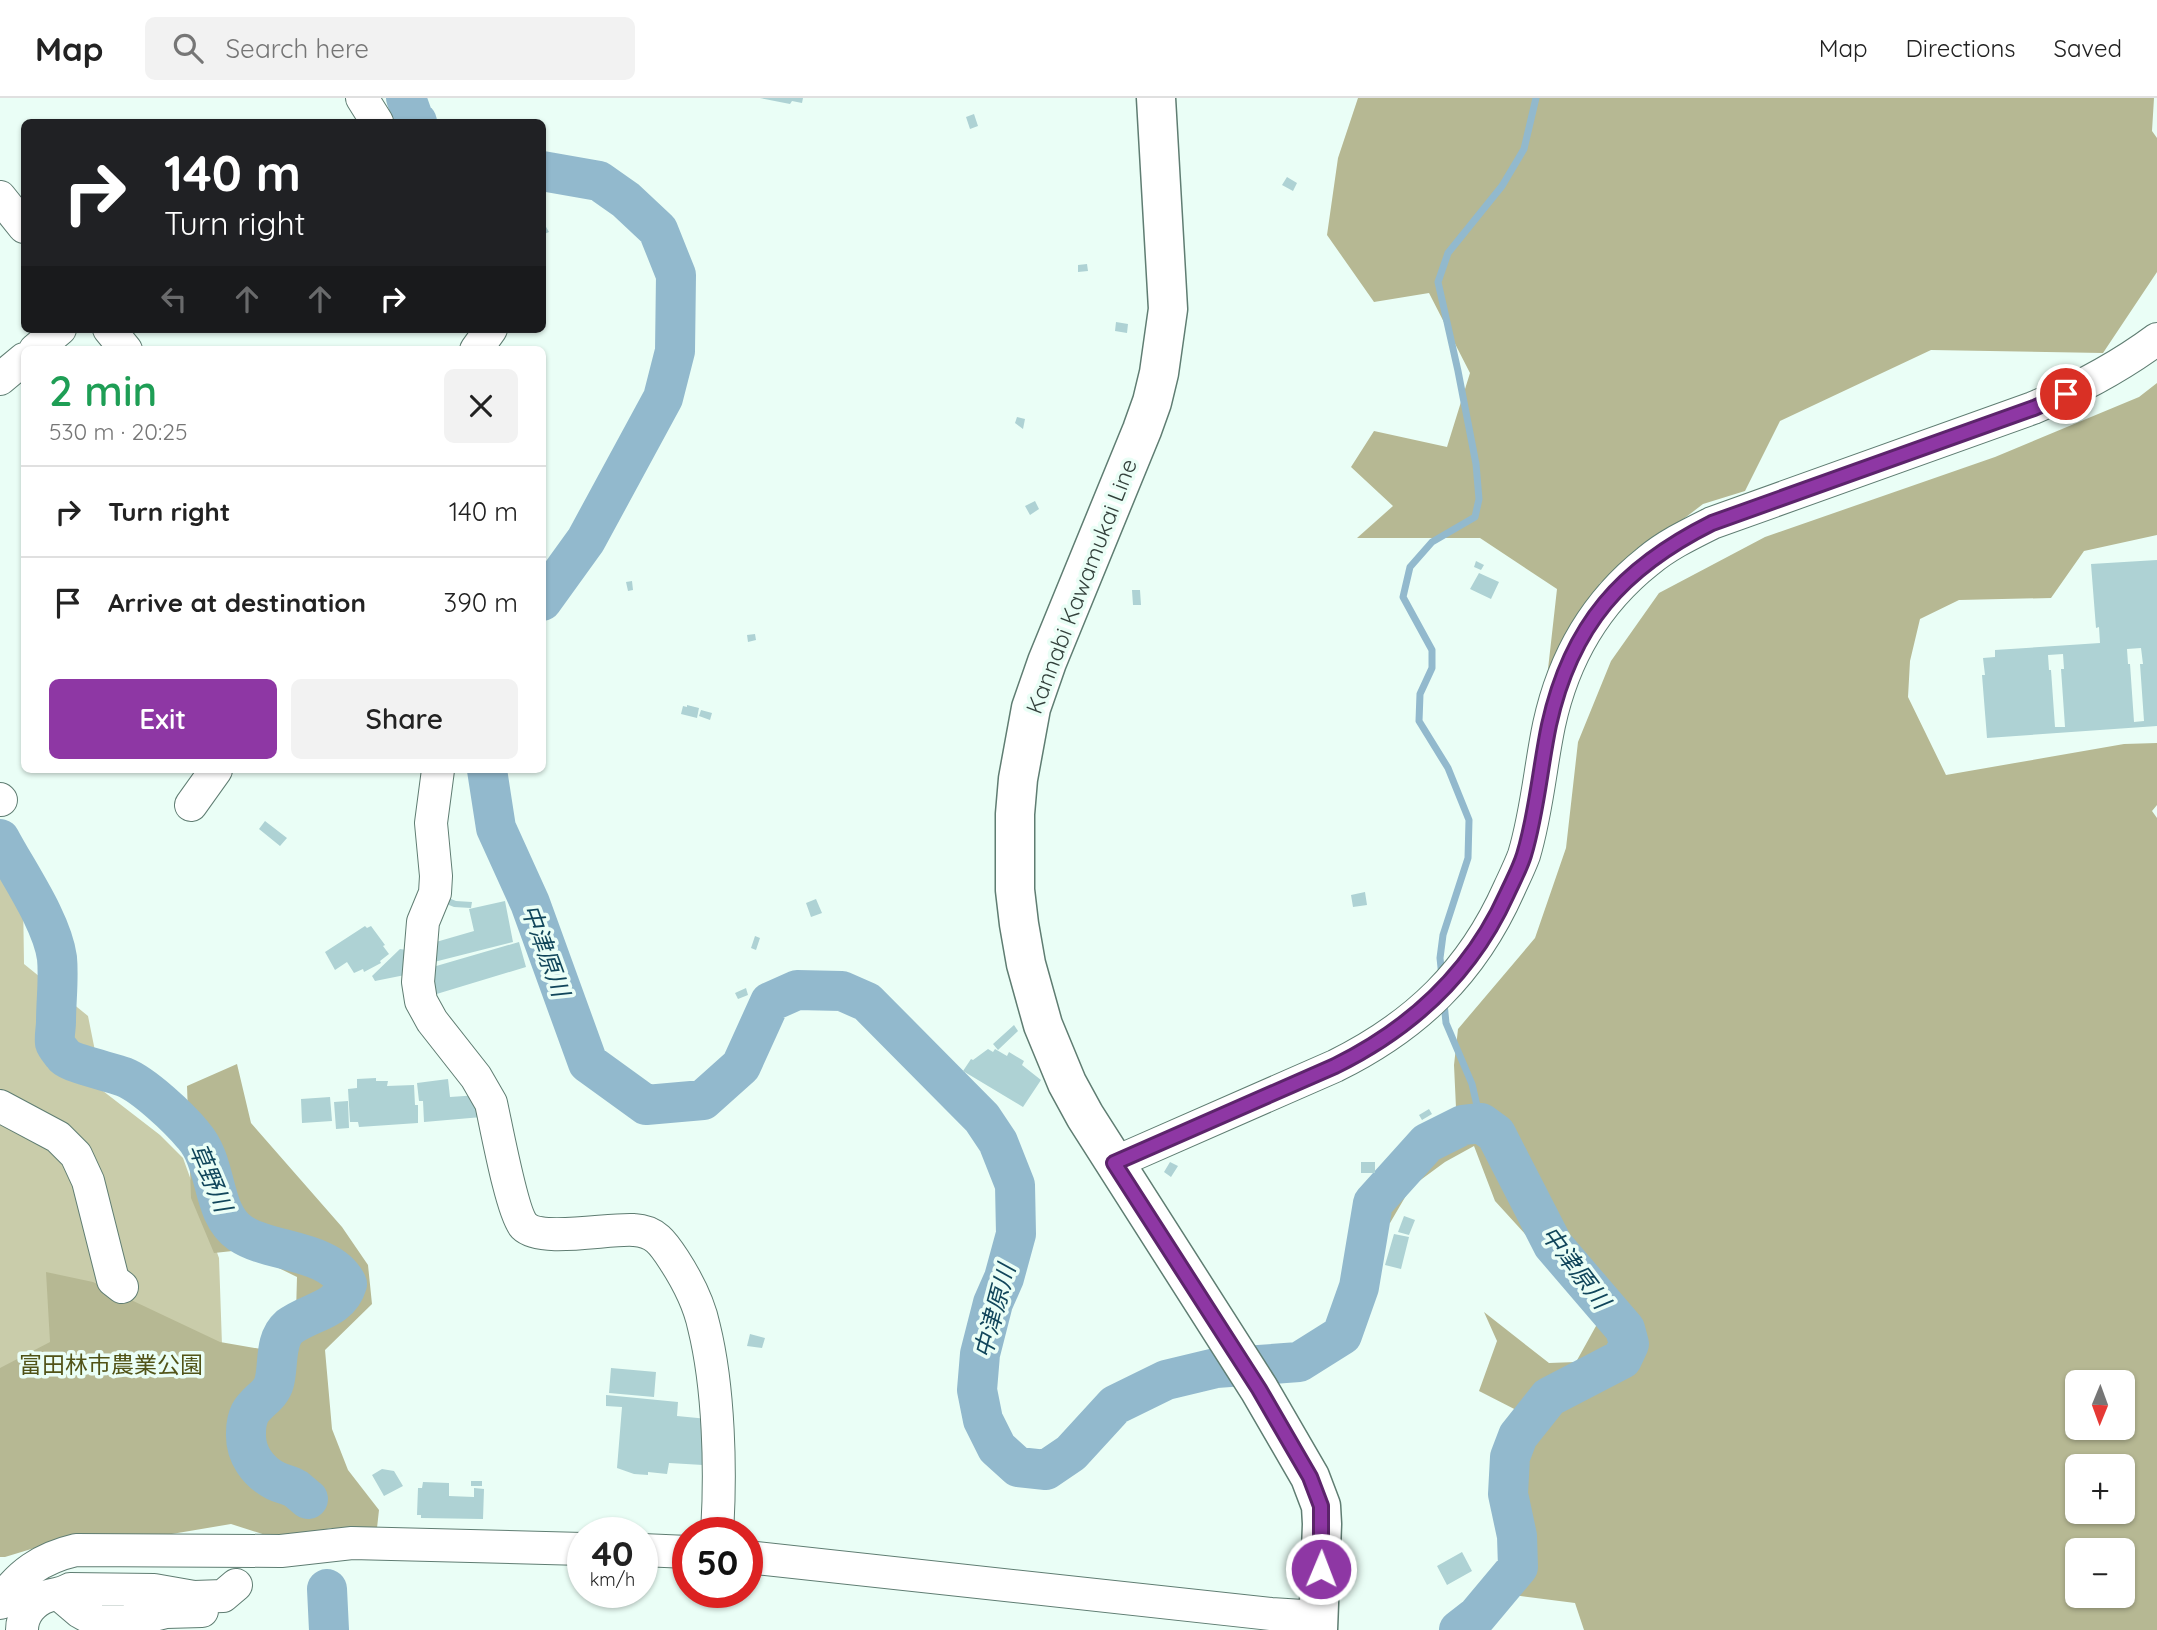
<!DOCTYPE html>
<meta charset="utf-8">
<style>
:root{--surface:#fff;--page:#f2f2f2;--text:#222;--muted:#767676;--line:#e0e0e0;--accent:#8e37a4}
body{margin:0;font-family:Quicksand,"Noto Sans JP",sans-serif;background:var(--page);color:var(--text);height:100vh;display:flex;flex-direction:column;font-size:26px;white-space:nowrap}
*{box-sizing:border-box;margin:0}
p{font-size:23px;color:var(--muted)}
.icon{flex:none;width:38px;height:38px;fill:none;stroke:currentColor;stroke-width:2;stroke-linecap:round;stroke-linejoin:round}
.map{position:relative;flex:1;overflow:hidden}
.side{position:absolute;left:21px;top:248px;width:525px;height:427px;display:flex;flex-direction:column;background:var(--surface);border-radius:10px;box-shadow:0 2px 5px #0004}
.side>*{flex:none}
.banner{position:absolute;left:21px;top:21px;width:525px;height:214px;border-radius:10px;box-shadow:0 2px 5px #0004;background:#202124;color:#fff;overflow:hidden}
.needle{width:46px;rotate:181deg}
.tools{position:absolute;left:2065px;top:1272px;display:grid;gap:14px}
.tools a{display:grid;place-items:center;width:70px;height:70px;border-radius:10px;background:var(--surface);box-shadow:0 2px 5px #0004;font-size:35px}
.speed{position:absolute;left:567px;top:1419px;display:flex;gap:14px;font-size:35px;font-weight:700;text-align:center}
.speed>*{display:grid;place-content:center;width:91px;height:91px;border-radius:50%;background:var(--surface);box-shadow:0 2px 5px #0004;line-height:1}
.speed small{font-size:18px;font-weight:400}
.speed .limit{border:10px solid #d22;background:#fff;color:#111}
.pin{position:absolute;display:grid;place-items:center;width:60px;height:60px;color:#fff;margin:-30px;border:4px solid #fff;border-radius:50%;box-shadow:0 2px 7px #0007}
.me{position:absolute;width:77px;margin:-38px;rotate:1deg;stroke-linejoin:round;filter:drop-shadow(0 0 5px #0008)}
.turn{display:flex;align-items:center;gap:24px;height:147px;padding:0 28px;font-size:32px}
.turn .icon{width:91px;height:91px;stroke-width:2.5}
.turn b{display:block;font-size:49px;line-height:60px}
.lanes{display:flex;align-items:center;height:66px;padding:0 28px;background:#0003;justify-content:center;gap:35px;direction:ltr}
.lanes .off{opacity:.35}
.round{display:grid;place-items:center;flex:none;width:74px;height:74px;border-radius:10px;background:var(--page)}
.head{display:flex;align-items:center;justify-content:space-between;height:119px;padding:0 28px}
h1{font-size:42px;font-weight:600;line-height:52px;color:#1e9e55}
.primary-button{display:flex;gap:14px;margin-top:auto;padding:14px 28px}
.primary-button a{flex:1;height:80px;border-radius:10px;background:var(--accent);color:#fff;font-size:28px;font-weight:600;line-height:80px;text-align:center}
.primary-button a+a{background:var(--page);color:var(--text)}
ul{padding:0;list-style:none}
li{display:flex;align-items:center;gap:21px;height:91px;padding:0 28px;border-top:2px solid var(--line)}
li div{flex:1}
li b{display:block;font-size:26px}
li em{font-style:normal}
header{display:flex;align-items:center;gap:42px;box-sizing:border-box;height:98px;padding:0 35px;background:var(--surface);border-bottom:2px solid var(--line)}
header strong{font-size:33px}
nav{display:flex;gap:38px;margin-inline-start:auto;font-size:24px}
.search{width:490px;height:63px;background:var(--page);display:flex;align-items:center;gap:18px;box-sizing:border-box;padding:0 24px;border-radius:10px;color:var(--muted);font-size:26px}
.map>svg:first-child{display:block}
.green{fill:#c9ccaa}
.forest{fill:#b6b893;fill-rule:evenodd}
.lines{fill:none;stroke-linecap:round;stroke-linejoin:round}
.stream{stroke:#92b9cd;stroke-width:7}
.river{stroke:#92b9cd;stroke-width:40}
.building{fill:#aed2d4;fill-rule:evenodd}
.minor-casing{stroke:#5f7d72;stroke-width:34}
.major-casing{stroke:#5f7d72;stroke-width:41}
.minor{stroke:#fff;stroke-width:32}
.major{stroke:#fff;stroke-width:38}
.route-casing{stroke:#5c246b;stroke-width:18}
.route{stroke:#8e37a4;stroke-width:12}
.labels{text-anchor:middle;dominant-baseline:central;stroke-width:7;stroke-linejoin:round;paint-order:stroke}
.street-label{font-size:23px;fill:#33403b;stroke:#eafef6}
.park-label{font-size:23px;fill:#515317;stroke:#eafef6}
.water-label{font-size:24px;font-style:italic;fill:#11465b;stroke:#eafef6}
</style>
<header>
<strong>Map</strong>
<div class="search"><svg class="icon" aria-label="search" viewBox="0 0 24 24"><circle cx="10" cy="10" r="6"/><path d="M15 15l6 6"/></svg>Search here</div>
<nav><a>Map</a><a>Directions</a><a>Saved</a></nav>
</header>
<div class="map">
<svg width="2157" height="1532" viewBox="0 0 2157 1532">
<rect width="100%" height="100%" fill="#eafef6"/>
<path class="green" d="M0,754L23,798L24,866L88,918L103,993L160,1037L183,1060L219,1160L223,1276L0,1422Z"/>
<path class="forest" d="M1358,0H2154L2152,33L2157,40V174L2103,255L1931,252L1780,323L1745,393L1703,406L1600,485L1546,589L1557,491L1480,440H1357L1393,408L1351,369L1374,333L1447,349L1470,275L1429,195L1374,204L1327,137L1338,60Z
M2157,285V437L2084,453L2051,500L1959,502L1920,521L1910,563L1908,599L1946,677L2124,646L2157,645V707L2152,713L2157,720V1532H1584L1575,1505L1513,1497L1511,1388L1538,1323L1479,1293L1497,1243L1484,1214L1549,1265L1576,1264L1601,1219L1495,1103L1474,1048L1445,1064L1411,1089L1390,1125L1384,1112L1414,1070L1457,1031L1454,967L1458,931L1535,840L1566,750L1578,644L1611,563L1659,495L1765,439L1995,359L2139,299ZM2077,1284H2123V1330H2077ZM2077,1368H2123V1414H2077ZM2077,1452H2123V1498H2077Z
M237,966L251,1025L342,1129L368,1167L372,1206L325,1252L332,1331L348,1372L379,1412L377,1430H331L281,1442L231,1426L142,1441H64L5,1459H0V1270L50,1244L46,1174L93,1184L220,1244L261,1251L296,1215L297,1179L242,1152L214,1155L191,1100L187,988Z"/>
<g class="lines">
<path class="stream" d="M1442,879L1440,860L1443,837L1468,760L1469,722L1448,670L1419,623L1420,596L1432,570V552L1403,499L1410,469L1432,444L1475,419L1479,401L1476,366L1458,273L1438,184L1448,155L1502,88L1524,51L1536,0
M1444,905L1446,925L1472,986L1481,1025"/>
<path class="river" d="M406,0L414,22L417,24
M542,73L599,83L626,102L658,132L676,177L675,253L663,300L586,442L542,503
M487,672L496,730L530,805L588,965L646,1007L703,1002L741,968L770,904L797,892L842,893L867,904L982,1020L998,1044L1015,1087L1016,1136L1004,1180L993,1205L980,1256L977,1292L983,1322L997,1350L1018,1369L1046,1372L1071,1355L1115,1307L1166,1282L1216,1270L1299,1264L1342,1237L1359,1189L1373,1105L1427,1045L1463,1027L1481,1025L1496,1036L1553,1147L1625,1231L1629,1246L1622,1261L1549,1299L1518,1338L1510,1359L1508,1396L1517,1438L1518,1469L1477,1518L1459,1532
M0,741C18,775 52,823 57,860C59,881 56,903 56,924C56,930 54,939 55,945C56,949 62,955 64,958C72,966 111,974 124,979C144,987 179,1020 193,1037C219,1066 210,1114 240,1135C269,1155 330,1151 347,1186C339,1213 310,1213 289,1229C274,1242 279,1268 274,1285C271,1297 256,1304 250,1315C247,1321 246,1328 246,1335C245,1356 258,1374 276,1383C282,1386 290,1387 296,1391C300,1394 304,1398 308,1401
M327,1491L329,1532"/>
</g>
<path class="building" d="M760,0H803L802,5L792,3L790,6Z
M974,16L978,28L970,31L966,19Z
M1287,79L1297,85L1293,93L1282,87Z
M542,122L549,134L542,137Z
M1087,166L1088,173L1078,174V167Z
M1116,224L1128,226L1127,235L1115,233Z
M1017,319L1025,321L1023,331L1015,325Z
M1035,403L1039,411L1030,417L1025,408Z
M2157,462V628L1987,640L1982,577H1985L1983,560L1995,559V552L2100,545L2099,529L2096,530L2091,466ZM2141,550L2143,566H2140L2144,623L2134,624L2130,566H2128L2127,551ZM2063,556L2064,571H2061L2065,629H2055L2051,572H2049L2048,557Z
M1476,463L1484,467L1481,472L1474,469Z
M1479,475L1499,484L1491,501L1470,491Z
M632,483L633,492L628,493L626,484Z
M1132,492H1140L1141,507H1133Z
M755,536L756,542L748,544L747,537Z
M687,607L699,610L697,620L681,616L683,608L687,609Z
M701,612L712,615L710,622L699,618Z
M265,723L287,740L280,748L259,731Z
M1365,794L1367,807L1353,809L1351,797Z
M441,797L456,803L472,804L471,810L454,809L439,803Z
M816,801L822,815L811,819L806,805Z
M505,803L513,844L434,864L436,844L474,833L469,811Z
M365,828L367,830L371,828L385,847L383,848L389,856L380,863L381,865L364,874L363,871L354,875L347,864L335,872L325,854Z
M755,838L760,840L756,852L751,850Z
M519,844L526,869L430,898L426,871Z
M400,851L407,852L405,877L375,883L372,878Z
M746,890L748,897L738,901L735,895Z
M1014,927L1018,933L998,952L993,946Z
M988,951L993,954L995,951L1007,958L1009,954L1024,963L1022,967L1041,982L1023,1009L963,973L971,961L973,962Z
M376,980V983H388L387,988L414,987L415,1007H418V1025L359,1029L358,1024H350L348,991L357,990V981Z
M448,981L450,999L479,997L482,1019L424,1024L423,1003H419L417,985Z
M330,999L332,1023L302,1025L301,1001Z
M348,1003L349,1030L336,1031L334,1004Z
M1429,1011L1432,1016L1422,1022L1419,1017Z
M1170,1064L1178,1068L1171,1079L1164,1074Z
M1361,1064H1375V1075H1361Z
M1404,1118L1415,1122L1409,1137L1398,1134Z
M1394,1136L1409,1139L1401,1171L1385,1167Z
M750,1236L765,1240L762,1250L747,1248Z
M611,1270L656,1274L654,1299L609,1295Z
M606,1297L678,1304L677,1318L708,1321L703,1367L669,1365L667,1376L648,1374V1377L634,1376L617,1370L622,1309L606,1308Z
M382,1371L394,1373L403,1388L384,1398L372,1377Z
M471,1383H482V1388H471Z
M423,1384L449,1385V1398L474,1399V1390L484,1391L483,1421L421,1420V1417H417L418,1390H422Z
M1462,1454L1472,1473L1447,1487L1437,1468Z
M720,1494H731L730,1503L719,1502Z"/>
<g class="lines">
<defs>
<path id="minor" d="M362,0L377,24
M0,99L24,129
M109,231L126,252
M35,252L60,231
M476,252L491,231
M0,281L24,261
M438,672L431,725L436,778L435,795L423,824L418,884L421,903L432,923L476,979L491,1005C496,1027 512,1115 524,1128C541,1145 609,1130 634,1132C655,1133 663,1145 674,1162C687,1182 699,1205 704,1229C719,1290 721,1373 717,1435
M0,701L1,702
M191,707L216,672
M0,1008L58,1039L76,1057L88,1083L113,1182L122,1189
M1114,1065L1335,968C1416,928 1472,874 1509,791C1514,780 1520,768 1524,757C1537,714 1540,670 1549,627C1563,562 1595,505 1648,463C1667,447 1690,436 1712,425L2033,310C2078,291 2118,270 2157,241
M642,1452L688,1454
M747,1459L1271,1516L1319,1519
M60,1497L80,1514L98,1524H125L166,1514L202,1513
M0,1505C18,1476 42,1460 76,1452L281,1453L352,1445L583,1451
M22,1532C22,1516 33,1503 48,1498C57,1495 60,1497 70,1491L154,1492L194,1499L223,1498L236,1487"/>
<path id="major" d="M1156,0L1168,211L1159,275L1152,304L1142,332L1047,564L1031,610L1018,681L1015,716V792L1019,826L1026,866L1043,927L1067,985L1085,1018L1259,1291L1310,1379L1321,1408L1322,1426L1318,1532"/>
</defs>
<use href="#minor" class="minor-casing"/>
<use href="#major" class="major-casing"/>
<use href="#minor" class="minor"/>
<use href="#major" class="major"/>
</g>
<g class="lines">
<defs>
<path id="route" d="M1321,1471V1408L1310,1379L1259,1291L1114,1065L1335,968C1412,930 1472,874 1507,796C1513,783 1520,770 1524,757C1537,714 1540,670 1549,627C1571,527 1622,470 1712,425L2034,310L2066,296"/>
</defs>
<use href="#route" class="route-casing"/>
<use href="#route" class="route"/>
</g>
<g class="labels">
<g class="street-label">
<text transform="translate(1081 488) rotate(-69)">Kannabi Kawamukai Line</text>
</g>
<g class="park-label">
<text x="111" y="1266">富田林市農業公園</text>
</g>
<g class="water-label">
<text transform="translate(546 852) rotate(70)">中津原川</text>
<text transform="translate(211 1079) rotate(67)">草野川</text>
<text transform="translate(1576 1169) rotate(53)">中津原川</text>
<text transform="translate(994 1213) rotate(-75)">中津原川</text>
</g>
</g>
</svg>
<div class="tools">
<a><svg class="needle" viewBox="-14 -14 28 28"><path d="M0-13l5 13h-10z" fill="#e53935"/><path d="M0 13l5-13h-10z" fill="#767676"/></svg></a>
<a>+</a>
<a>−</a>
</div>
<div class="speed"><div>40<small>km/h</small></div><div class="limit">50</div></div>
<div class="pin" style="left:2066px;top:296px;background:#d93025"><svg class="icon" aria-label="arrive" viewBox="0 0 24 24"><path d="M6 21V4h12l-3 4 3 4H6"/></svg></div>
<svg class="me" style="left:1321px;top:1471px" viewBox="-20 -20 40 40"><circle r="17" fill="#8e37a4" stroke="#fff" stroke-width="3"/><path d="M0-11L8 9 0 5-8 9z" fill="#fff"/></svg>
<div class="banner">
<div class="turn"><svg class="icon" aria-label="right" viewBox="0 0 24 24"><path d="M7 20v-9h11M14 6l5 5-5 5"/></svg><div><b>140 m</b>Turn right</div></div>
<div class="lanes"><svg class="icon off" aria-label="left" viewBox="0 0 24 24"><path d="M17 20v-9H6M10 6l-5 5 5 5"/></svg><svg class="icon off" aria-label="ahead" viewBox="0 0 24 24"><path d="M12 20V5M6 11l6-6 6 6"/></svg><svg class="icon off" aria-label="ahead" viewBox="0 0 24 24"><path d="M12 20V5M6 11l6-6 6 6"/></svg><svg class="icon" aria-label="right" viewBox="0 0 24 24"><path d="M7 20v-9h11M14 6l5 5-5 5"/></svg></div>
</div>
<section class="side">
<div class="head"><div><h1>2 min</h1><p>530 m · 20:25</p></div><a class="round"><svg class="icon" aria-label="close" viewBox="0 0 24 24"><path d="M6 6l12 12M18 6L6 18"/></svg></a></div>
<ul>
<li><svg class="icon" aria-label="right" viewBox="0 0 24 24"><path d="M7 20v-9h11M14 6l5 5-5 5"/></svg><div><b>Turn right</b></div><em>140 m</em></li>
<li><svg class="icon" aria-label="arrive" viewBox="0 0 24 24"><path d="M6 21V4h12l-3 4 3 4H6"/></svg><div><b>Arrive at destination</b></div><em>390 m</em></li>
</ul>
<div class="primary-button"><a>Exit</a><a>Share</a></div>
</section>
</div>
